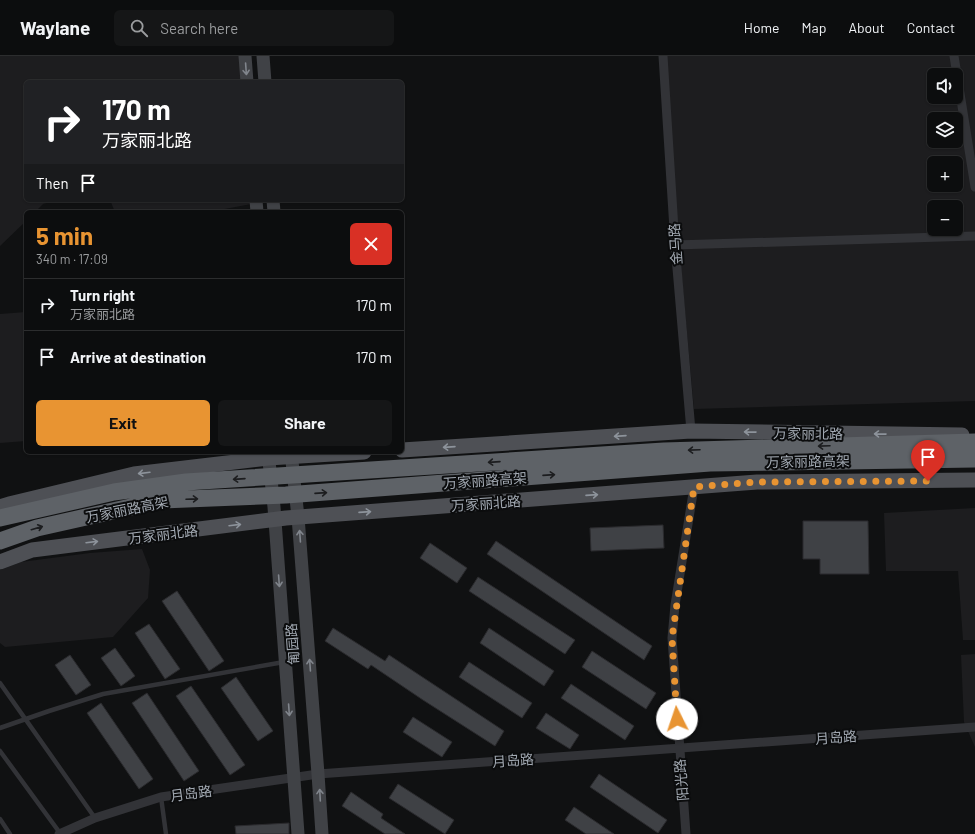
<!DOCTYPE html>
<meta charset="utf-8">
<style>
:root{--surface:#0c0d0e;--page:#151617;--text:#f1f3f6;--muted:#9a9c9e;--line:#2c2d2e;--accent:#e89432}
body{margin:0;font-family:Barlow,"Noto Sans SC",sans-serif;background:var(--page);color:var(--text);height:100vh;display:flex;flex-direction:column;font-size:15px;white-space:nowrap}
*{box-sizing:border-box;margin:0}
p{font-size:13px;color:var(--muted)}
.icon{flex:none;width:22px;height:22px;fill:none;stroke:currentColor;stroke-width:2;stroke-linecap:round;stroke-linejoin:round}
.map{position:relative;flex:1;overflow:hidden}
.panel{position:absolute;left:24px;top:154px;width:380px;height:244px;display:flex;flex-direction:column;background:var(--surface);border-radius:6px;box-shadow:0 1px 3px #0004,0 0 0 1px var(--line)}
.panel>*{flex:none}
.top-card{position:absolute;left:24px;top:24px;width:380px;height:122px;border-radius:6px;box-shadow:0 1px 3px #0004,0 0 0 1px var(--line);background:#202124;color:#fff;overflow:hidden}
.tools{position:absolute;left:927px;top:12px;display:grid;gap:8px}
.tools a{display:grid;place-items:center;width:36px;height:36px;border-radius:6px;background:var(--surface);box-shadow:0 1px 3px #0004,0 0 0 1px var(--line);font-size:20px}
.pin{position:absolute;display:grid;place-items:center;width:34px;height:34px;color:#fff;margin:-41px -17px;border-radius:50% 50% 50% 0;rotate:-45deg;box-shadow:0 0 4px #0007}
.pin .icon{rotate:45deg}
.me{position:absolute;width:44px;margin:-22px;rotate:356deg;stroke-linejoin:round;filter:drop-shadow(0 0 3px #0008)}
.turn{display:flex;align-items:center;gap:14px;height:84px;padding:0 12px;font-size:18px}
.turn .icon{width:52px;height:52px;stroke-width:2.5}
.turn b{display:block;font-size:28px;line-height:34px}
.then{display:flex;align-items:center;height:38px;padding:0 12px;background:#0003;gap:8px;font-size:15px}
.round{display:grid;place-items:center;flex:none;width:42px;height:42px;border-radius:6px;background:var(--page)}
.head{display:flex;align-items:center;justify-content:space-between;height:68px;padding:0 12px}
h1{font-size:24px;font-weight:700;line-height:30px;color:var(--accent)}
.button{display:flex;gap:8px;margin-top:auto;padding:8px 12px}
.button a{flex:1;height:46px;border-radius:6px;background:var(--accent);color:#111;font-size:16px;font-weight:700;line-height:46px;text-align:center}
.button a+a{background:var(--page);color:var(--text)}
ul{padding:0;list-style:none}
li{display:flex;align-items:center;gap:12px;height:52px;padding:0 12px;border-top:1px solid var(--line)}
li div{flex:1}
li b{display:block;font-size:15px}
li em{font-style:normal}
header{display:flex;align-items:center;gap:24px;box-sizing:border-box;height:56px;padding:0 20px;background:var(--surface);border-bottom:1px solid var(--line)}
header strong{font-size:19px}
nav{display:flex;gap:22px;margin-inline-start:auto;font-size:14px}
.search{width:280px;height:36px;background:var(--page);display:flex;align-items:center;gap:10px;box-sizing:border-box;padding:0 14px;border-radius:6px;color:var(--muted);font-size:15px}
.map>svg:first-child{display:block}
.built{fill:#1d1d1f;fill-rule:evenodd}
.building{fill:#3f4145;stroke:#2b2b2e}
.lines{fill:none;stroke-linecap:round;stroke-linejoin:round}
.lane{stroke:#323337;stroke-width:4.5}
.street{stroke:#323337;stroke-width:9}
.secondary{stroke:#404246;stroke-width:13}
.primary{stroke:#4e5055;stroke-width:15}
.highway-bridge{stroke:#5e6267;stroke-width:17}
.oneway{stroke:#80858c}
.oneway2{stroke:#8d939b}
.oneway3{stroke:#1c1d1f}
.route{stroke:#e89432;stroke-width:7;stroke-dasharray:0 12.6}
.labels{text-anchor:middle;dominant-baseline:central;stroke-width:4;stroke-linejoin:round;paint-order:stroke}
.street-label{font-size:14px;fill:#a2a9b2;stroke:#0b0c0d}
</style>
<header>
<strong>Waylane</strong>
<div class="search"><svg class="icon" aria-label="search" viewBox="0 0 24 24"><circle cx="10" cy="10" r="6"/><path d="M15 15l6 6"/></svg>Search here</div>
<nav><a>Home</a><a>Map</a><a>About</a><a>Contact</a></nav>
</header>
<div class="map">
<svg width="975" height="778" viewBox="0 0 975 778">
<rect width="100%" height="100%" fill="#101112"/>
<path class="built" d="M0,0H244L245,26H26V144H57L43,148L35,156H26V165L0,190Z
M665,0H975V345L694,353L680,202ZM934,19H956V41H934ZM934,63H956V85H934ZM934,107H956V129H934ZM934,151H956V173H934Z
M110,144H251V148L209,156H115Z
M26,256V385L0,387V258Z
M975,452V584H963L958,515H886L884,457Z
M142,493L150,514L148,542L113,581L5,591L0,587V514L21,506L90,497Z
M975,598V691L964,666L961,599Z"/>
<path class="building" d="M803,465H868L869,518H820V503H803Z
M663,469L664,492L591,495L590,472Z
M496,485L652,590L644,604L487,498Z
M430,487L467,512L457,527L420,502Z
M478,521L575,584L565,598L469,535Z
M177,535L224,605L209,615L162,545Z
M149,568L180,613L165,623L135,577Z
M333,572L385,605L389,599L504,675L495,690L423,644L371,609L368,613L325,585Z
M489,572L554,615L544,630L480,587Z
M115,592L135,620L121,630L101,602Z
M592,595L656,637L646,653L582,611Z
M70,599L91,629L76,639L55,609Z
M469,606L532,647L522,662L459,621Z
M236,621L273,675L258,685L221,632Z
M571,628L634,670L625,684L561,642Z
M191,630L245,709L230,719L176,640Z
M147,637L199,715L184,725L132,647Z
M101,647L153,723L139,733L87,657Z
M546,657L579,679L570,693L536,672Z
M413,661L452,686L442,701L403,676Z
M599,718L667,764L658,777L590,731Z
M398,728L454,764L445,778L389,742Z
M351,736L383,758L381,762L405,778H385L342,750Z
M574,751L614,778H586L565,764Z
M289,767V778H236L235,770Z"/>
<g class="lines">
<path class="lane" d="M0,627L95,762
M0,672L49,655L103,638L284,606
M0,695L60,777
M161,741L166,778
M0,763L10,778"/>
<path class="street" d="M663,0L675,189L691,375
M954,0L975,131
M675,189L975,180
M59,778L95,762L161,741L318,718L975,671
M686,778L672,582L675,549L694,431"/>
<path class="secondary" d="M245,0L247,26
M263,0L265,26
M256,144L257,156
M273,144L274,156
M268,396L274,451L298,778
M291,396L298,461L318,718L322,778"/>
<path class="primary" d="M402,394L691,375L962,379
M0,451L9,448L134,418L268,402L364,396
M0,506L32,494L286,462L757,426L975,424"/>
<path class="highway-bridge" d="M0,462L114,436L186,426L664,395L975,386
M0,485L37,472L162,444L286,439L710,407L975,403"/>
</g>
<defs><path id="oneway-shaft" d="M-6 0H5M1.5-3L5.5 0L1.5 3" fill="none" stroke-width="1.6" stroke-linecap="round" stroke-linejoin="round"/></defs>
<g class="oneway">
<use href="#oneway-shaft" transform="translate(246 13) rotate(86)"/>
<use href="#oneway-shaft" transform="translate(300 480) rotate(-94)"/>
<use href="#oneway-shaft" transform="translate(279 525) rotate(86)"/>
<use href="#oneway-shaft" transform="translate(310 609) rotate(-94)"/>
<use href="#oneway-shaft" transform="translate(289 654) rotate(86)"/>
<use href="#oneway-shaft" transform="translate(320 739) rotate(-93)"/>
</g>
<g class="oneway2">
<use href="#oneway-shaft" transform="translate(750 376) rotate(-179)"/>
<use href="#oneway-shaft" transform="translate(880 378) rotate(-179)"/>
<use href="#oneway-shaft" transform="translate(620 380) rotate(176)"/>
<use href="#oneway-shaft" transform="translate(449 391) rotate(176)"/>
<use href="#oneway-shaft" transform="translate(144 417) rotate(173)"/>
<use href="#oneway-shaft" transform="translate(592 439) rotate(-4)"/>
<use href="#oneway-shaft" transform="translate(365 456) rotate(-4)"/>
<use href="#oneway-shaft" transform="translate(235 469) rotate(-7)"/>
<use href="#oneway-shaft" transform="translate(92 486) rotate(-7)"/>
</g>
<g class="oneway3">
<use href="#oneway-shaft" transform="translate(824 390) rotate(178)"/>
<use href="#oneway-shaft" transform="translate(694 394) rotate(178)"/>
<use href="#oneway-shaft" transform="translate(494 406) rotate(176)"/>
<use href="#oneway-shaft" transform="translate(549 419) rotate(-4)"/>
<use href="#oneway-shaft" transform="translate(239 423) rotate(176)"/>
<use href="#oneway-shaft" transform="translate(321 437) rotate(-4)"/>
<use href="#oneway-shaft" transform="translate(192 443) rotate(-2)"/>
<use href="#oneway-shaft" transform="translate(37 472) rotate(-16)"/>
</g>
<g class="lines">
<path class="route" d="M677,663L672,582L694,431L757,426L928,425"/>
</g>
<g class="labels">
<g class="street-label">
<text transform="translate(675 188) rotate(-94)">金马路</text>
<text transform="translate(808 377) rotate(1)">万家丽北路</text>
<text transform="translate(808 405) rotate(-1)">万家丽路高架</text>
<text transform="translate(485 424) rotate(-4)">万家丽路高架</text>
<text transform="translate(486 447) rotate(-4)">万家丽北路</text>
<text transform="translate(127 453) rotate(-11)">万家丽路高架</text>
<text transform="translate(163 478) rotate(-7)">万家丽北路</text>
<text transform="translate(292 588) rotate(-94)">匍园路</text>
<text transform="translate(836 681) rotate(-4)">月岛路</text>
<text transform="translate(513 704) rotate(-4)">月岛路</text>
<text transform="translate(681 724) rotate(-95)">阳光路</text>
<text transform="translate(191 737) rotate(-8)">月岛路</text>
</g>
</g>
</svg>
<div class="tools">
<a><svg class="icon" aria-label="sound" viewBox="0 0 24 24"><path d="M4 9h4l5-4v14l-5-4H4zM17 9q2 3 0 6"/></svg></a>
<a><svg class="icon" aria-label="layers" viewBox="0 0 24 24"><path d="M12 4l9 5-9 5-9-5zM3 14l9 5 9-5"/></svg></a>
<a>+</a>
<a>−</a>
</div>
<div class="pin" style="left:928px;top:425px;background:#d93025"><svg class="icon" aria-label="arrive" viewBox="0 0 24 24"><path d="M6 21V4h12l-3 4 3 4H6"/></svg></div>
<svg class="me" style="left:677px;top:663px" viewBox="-20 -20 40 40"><circle r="19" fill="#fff"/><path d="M0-13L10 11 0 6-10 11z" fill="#e89432"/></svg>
<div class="top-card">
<div class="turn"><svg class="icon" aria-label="right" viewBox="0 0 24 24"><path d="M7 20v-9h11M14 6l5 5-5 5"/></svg><div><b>170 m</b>万家丽北路</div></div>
<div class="then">Then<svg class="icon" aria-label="arrive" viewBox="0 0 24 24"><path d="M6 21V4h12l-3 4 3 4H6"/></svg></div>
</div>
<section class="panel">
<div class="head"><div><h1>5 min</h1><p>340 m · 17:09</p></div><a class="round" style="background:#d93025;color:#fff"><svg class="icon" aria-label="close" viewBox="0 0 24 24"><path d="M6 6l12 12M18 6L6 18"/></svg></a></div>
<ul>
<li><svg class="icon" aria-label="right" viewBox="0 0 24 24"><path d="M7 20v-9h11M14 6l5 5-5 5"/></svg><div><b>Turn right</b><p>万家丽北路</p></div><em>170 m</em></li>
<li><svg class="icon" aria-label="arrive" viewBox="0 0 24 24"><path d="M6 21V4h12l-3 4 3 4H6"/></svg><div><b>Arrive at destination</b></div><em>170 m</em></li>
</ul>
<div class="button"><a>Exit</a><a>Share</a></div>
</section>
</div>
